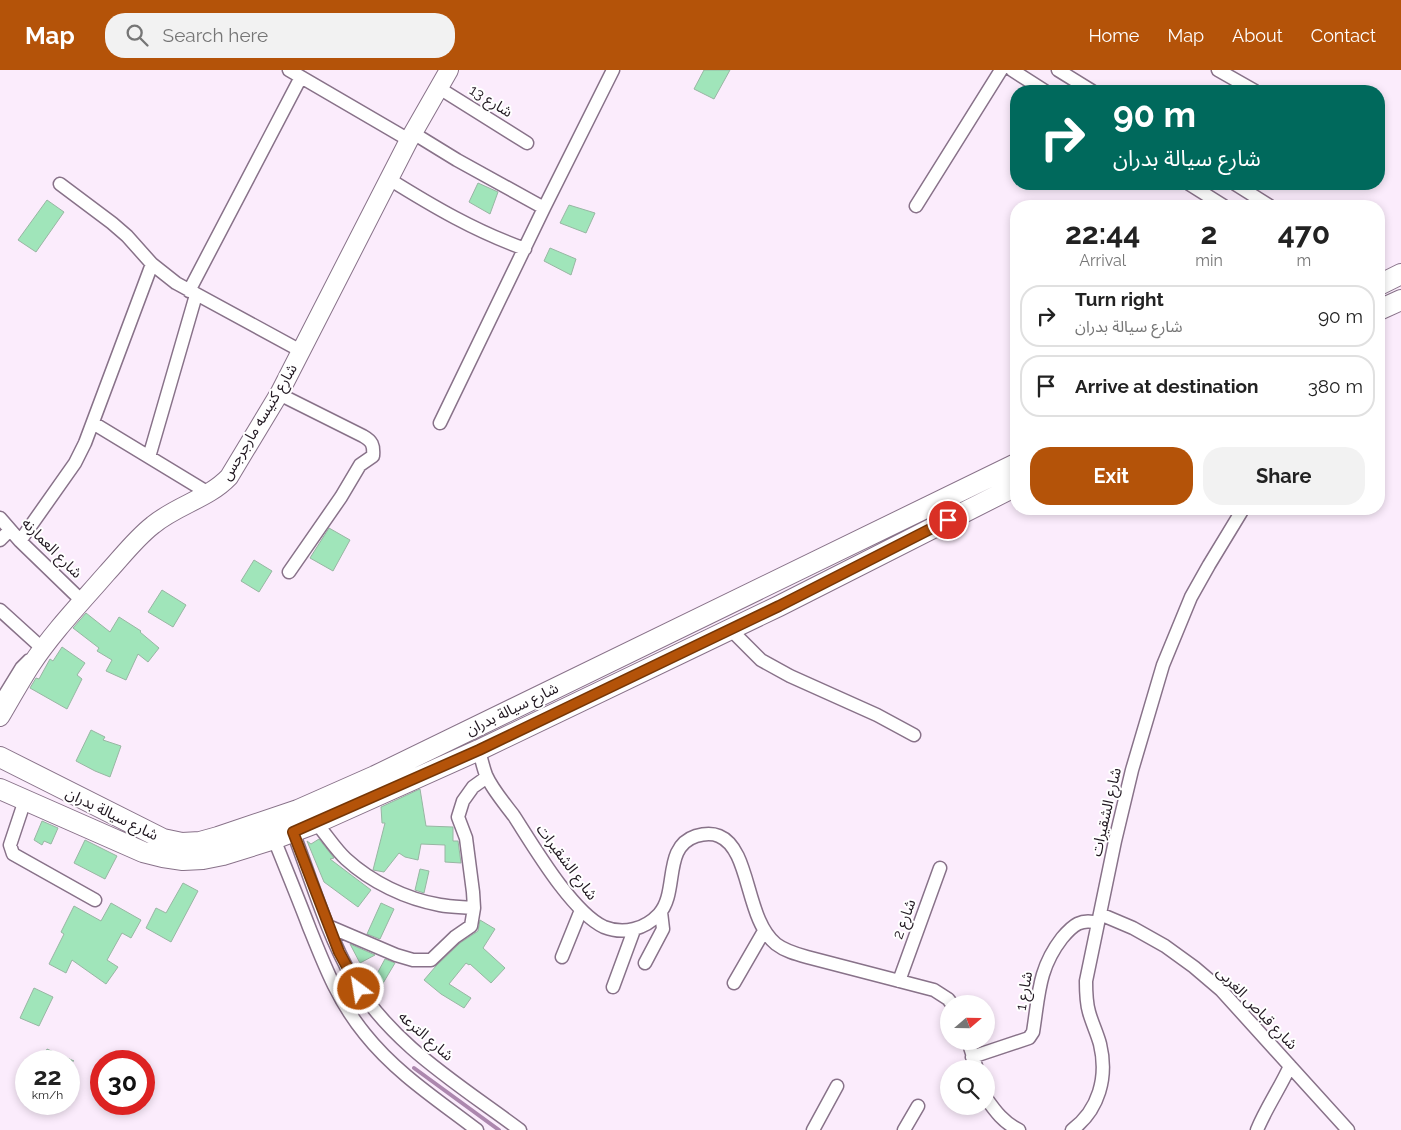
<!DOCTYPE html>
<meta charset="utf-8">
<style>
:root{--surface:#fff;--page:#f2f2f2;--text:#222;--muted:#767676;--line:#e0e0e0;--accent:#b45309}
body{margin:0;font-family:Raleway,"Noto Sans Arabic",sans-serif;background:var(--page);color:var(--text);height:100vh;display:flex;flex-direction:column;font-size:19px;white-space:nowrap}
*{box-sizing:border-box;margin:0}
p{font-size:16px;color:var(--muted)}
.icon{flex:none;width:28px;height:28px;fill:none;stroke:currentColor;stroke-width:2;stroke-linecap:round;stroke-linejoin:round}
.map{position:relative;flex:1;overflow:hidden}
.side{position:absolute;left:1010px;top:130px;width:375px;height:315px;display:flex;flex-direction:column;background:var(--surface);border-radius:20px;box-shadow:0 2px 8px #0003}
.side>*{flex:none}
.guide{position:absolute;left:1010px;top:15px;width:375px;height:105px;border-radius:20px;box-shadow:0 2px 8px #0003;background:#00695c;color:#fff;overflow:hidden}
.needle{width:32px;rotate:70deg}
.tools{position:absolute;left:940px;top:925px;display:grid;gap:10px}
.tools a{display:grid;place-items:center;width:55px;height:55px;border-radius:50%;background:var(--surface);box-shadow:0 2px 8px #0003;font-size:25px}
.speed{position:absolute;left:15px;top:980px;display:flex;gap:10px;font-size:25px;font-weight:700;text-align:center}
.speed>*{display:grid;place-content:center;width:65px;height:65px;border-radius:50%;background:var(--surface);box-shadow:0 2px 8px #0003;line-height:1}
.speed small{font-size:12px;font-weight:400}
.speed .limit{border:8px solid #d22;background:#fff;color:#111}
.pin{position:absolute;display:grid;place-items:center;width:42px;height:42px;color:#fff;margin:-21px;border:2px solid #fff;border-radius:50%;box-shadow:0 1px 5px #0007}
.me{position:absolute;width:55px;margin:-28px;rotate:329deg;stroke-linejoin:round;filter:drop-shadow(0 0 4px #0008)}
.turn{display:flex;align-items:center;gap:18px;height:105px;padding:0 20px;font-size:22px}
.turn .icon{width:65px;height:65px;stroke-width:2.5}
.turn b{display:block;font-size:35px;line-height:42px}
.eta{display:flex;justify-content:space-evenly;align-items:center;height:85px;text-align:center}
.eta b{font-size:30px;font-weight:700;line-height:35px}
.action{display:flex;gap:10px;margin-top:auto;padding:10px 20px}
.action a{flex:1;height:58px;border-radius:20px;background:var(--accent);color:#fff;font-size:20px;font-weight:700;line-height:58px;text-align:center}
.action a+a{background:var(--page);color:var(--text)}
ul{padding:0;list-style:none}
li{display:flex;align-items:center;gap:15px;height:62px;margin:0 10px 8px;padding:0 10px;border:2px solid var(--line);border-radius:20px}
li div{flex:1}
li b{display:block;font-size:19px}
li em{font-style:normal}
header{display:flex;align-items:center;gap:30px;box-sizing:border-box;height:70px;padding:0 25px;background:var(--accent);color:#fff}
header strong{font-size:24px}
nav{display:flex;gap:28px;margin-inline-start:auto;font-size:18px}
.search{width:350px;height:45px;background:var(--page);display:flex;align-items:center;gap:12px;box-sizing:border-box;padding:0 18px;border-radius:20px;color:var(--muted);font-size:19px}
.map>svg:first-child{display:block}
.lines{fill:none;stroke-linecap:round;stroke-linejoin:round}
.stream{stroke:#ac87ae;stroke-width:4}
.building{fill:#a0e5ba;stroke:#98b6a3}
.lane-casing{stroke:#887289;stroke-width:9}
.street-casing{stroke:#887289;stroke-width:15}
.secondary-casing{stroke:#887289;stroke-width:20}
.primary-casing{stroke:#887289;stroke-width:22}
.lane{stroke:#fff;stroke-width:6}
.street{stroke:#fff;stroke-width:12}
.secondary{stroke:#fff;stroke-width:18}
.primary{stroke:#fff;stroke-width:20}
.route-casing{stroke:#753606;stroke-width:12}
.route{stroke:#b45309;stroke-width:9}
.labels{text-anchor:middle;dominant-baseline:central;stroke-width:4;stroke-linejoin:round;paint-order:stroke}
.street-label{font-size:15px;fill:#211821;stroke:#fff}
</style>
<header>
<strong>Map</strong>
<div class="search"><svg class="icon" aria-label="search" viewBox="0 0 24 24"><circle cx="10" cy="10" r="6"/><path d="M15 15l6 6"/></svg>Search here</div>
<nav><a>Home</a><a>Map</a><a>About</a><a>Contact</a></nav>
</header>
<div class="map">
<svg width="1401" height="1060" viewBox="0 0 1401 1060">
<rect width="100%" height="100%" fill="#fbecfc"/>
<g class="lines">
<path class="stream" d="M414,998L499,1060"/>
</g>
<path class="building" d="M704,0H730L714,29L694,19Z
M478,113L498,122L490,144L469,132Z
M47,130L64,142L36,182L18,170Z
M569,135L595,143L586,163L560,153Z
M550,178L576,189L571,205L544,191Z
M329,458L350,470L333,501L310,488Z
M254,490L272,501L259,522L241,511Z
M162,520L186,535L173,557L148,542Z
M86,543L110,562L119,547L141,561L140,562L159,578L148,592L138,584L126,610L106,601L112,590L97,581L99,578L73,558Z
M62,577L85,593L77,605L82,609L67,639L30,618L36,608L39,609L50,589L53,591Z
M91,660L105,667L103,670L121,676L110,707L95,701L76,691Z
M420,719L426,756L453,757V771H458L461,793L445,792V775L421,774L418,790L405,787L399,783L384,802L373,800L385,753H382L381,737Z
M42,751L58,758L51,774L44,771L42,775L34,770Z
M319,769L334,788L330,789L371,820L358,837L324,812L307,771L311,774Z
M85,770L117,786L105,809L74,793Z
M420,799L429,801L424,823L415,820Z
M183,813L198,821L171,872L146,858L156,838L166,843Z
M111,833L141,850L131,868L122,863L107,890L118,897L106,914L72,890L66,903L49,894L64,864L61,862L74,836L101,851Z
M381,833L394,839L380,869L367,864Z
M480,850L495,859L483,878L505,898L491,913L470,894L469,895L466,893L449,914L471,928L464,938L441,924L424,910L436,896L460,873L478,861Z
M350,874L375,885L360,893Z
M385,889L395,893L379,920L371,915Z
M34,918L53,927L39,956L20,948Z
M47,979L74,991H42Z"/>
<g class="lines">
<defs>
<path id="lane" d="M0,627L19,596L27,588"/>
<path id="street" d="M289,0L409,70
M1012,0L1045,21
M1058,0L1092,21
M1218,0L1255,21
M439,18L527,73
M413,63L457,90L544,138
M389,109C434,137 475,161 525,179
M60,114L112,153L127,166L152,194L176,213L301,281
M1189,114L1224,136
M1235,114L1270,136
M916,136L1001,0
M189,221L301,7
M279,324L363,366C372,371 374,375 373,386L360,395L341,427L289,502
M93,353L210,424
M440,353L544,138L613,0
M149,387L196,225
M0,448L20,471L82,531
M0,470L10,460
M20,471L75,393L85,373L152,194
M0,540L43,579
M730,559L761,590L790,606L877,645L914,665
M479,680C481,688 483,697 486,705C492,719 505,734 514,746C534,777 572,842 604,857C624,865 645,859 659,844C679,822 662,777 696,766C703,764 712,763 719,766C751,779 745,849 776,874C785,881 796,884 807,887L934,920L948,929L952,934
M25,730L10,775L13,784L95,830
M316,753C326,764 335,779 346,789C371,812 406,829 440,835C451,837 463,837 474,838
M293,762C311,809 327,864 352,907C390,974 460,1015 520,1060
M274,769C286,799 298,828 309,857C325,897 338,931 365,964C396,1003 438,1030 477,1060
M1100,844L1133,858L1165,876L1194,897L1221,920L1348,1060
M328,856L396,885L413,890H431L455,867L471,856L474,838L473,822L466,768L458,747L463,731L473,717L487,707
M562,887L581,840
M645,893L663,859L661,842
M899,911L940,798
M734,913L764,861
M613,917L634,860
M968,971L977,999
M972,987L1029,968L1033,962C1039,925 1038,899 1062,868C1073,855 1081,848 1098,853
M986,1028C995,1041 1004,1053 1019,1060
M813,1060L837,1016
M904,1060L918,1036
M1072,1060C1099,1040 1108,1007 1100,974C1097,963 1092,953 1089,942C1086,932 1086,922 1086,911L1115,771L1132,700L1163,595L1191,527L1209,495L1243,439
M1257,1060C1266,1038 1280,1018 1290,996"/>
<path id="secondary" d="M0,647C10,630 20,612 31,595C53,562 80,534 106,504C121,488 135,469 153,455C177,435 208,429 229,407L279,324L409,70L449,0"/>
<path id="primary" d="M1379,215L1401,204
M1379,240L1401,230
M0,687L163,769L182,773L200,772L218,767L298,740L375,706L1016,394
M0,719L143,782L163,787L183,790L203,789L223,785L274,769L316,753L479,680L779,536L1016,416"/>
</defs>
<use href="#lane" class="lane-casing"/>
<use href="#street" class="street-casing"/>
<use href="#secondary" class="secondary-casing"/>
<use href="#primary" class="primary-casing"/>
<use href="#lane" class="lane"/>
<use href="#street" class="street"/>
<use href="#secondary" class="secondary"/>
<use href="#primary" class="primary"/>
</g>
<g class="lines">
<defs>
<path id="route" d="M359,919L339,882L293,762L479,680L779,536L948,450"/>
</defs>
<use href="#route" class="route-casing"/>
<use href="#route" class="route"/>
</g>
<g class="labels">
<g class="street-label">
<text transform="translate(491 31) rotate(32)">شارع 13</text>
<text transform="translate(259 352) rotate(-59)">شارع كنيسه مارجرجس</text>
<text transform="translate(52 478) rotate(45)">شارع العمارنه</text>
<text transform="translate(512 639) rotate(-26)">شارع سيالة بدران</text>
<text transform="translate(1106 742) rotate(-77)">شارع الشقيرات</text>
<text transform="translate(112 744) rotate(26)">شارع سيالة بدران</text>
<text transform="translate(567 792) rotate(53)">شارع الشقيرات</text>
<text transform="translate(904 849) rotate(-70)">شارع 2</text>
<text transform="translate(1024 921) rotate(-80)">شارع 1</text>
<text transform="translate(1257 938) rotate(46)">شارع قباص الغربى</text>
<text transform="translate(426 966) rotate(41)">شارع الترعه</text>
</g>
</g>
</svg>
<div class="tools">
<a><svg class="needle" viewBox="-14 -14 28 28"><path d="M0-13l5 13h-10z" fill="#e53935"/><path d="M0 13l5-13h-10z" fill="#767676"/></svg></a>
<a><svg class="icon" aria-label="search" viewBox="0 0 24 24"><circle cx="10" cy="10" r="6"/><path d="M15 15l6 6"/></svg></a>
</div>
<div class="speed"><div>22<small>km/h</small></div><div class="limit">30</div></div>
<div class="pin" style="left:948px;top:450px;background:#d93025"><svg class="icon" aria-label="arrive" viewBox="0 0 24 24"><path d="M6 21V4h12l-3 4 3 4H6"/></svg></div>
<svg class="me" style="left:359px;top:919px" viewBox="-20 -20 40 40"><circle r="17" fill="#b45309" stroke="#fff" stroke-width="3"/><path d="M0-11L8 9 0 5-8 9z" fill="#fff"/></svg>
<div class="guide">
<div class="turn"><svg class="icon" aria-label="right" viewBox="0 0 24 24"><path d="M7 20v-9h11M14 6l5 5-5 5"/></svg><div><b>90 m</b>شارع سيالة بدران</div></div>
</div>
<section class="side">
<div class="eta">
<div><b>22:44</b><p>Arrival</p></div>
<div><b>2</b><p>min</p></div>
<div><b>470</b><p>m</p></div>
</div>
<ul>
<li><svg class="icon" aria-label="right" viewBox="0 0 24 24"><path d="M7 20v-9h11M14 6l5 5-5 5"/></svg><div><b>Turn right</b><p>شارع سيالة بدران</p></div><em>90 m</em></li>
<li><svg class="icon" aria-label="arrive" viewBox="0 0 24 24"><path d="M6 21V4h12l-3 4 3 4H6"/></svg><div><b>Arrive at destination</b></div><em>380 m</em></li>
</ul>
<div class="action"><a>Exit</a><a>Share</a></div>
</section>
</div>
